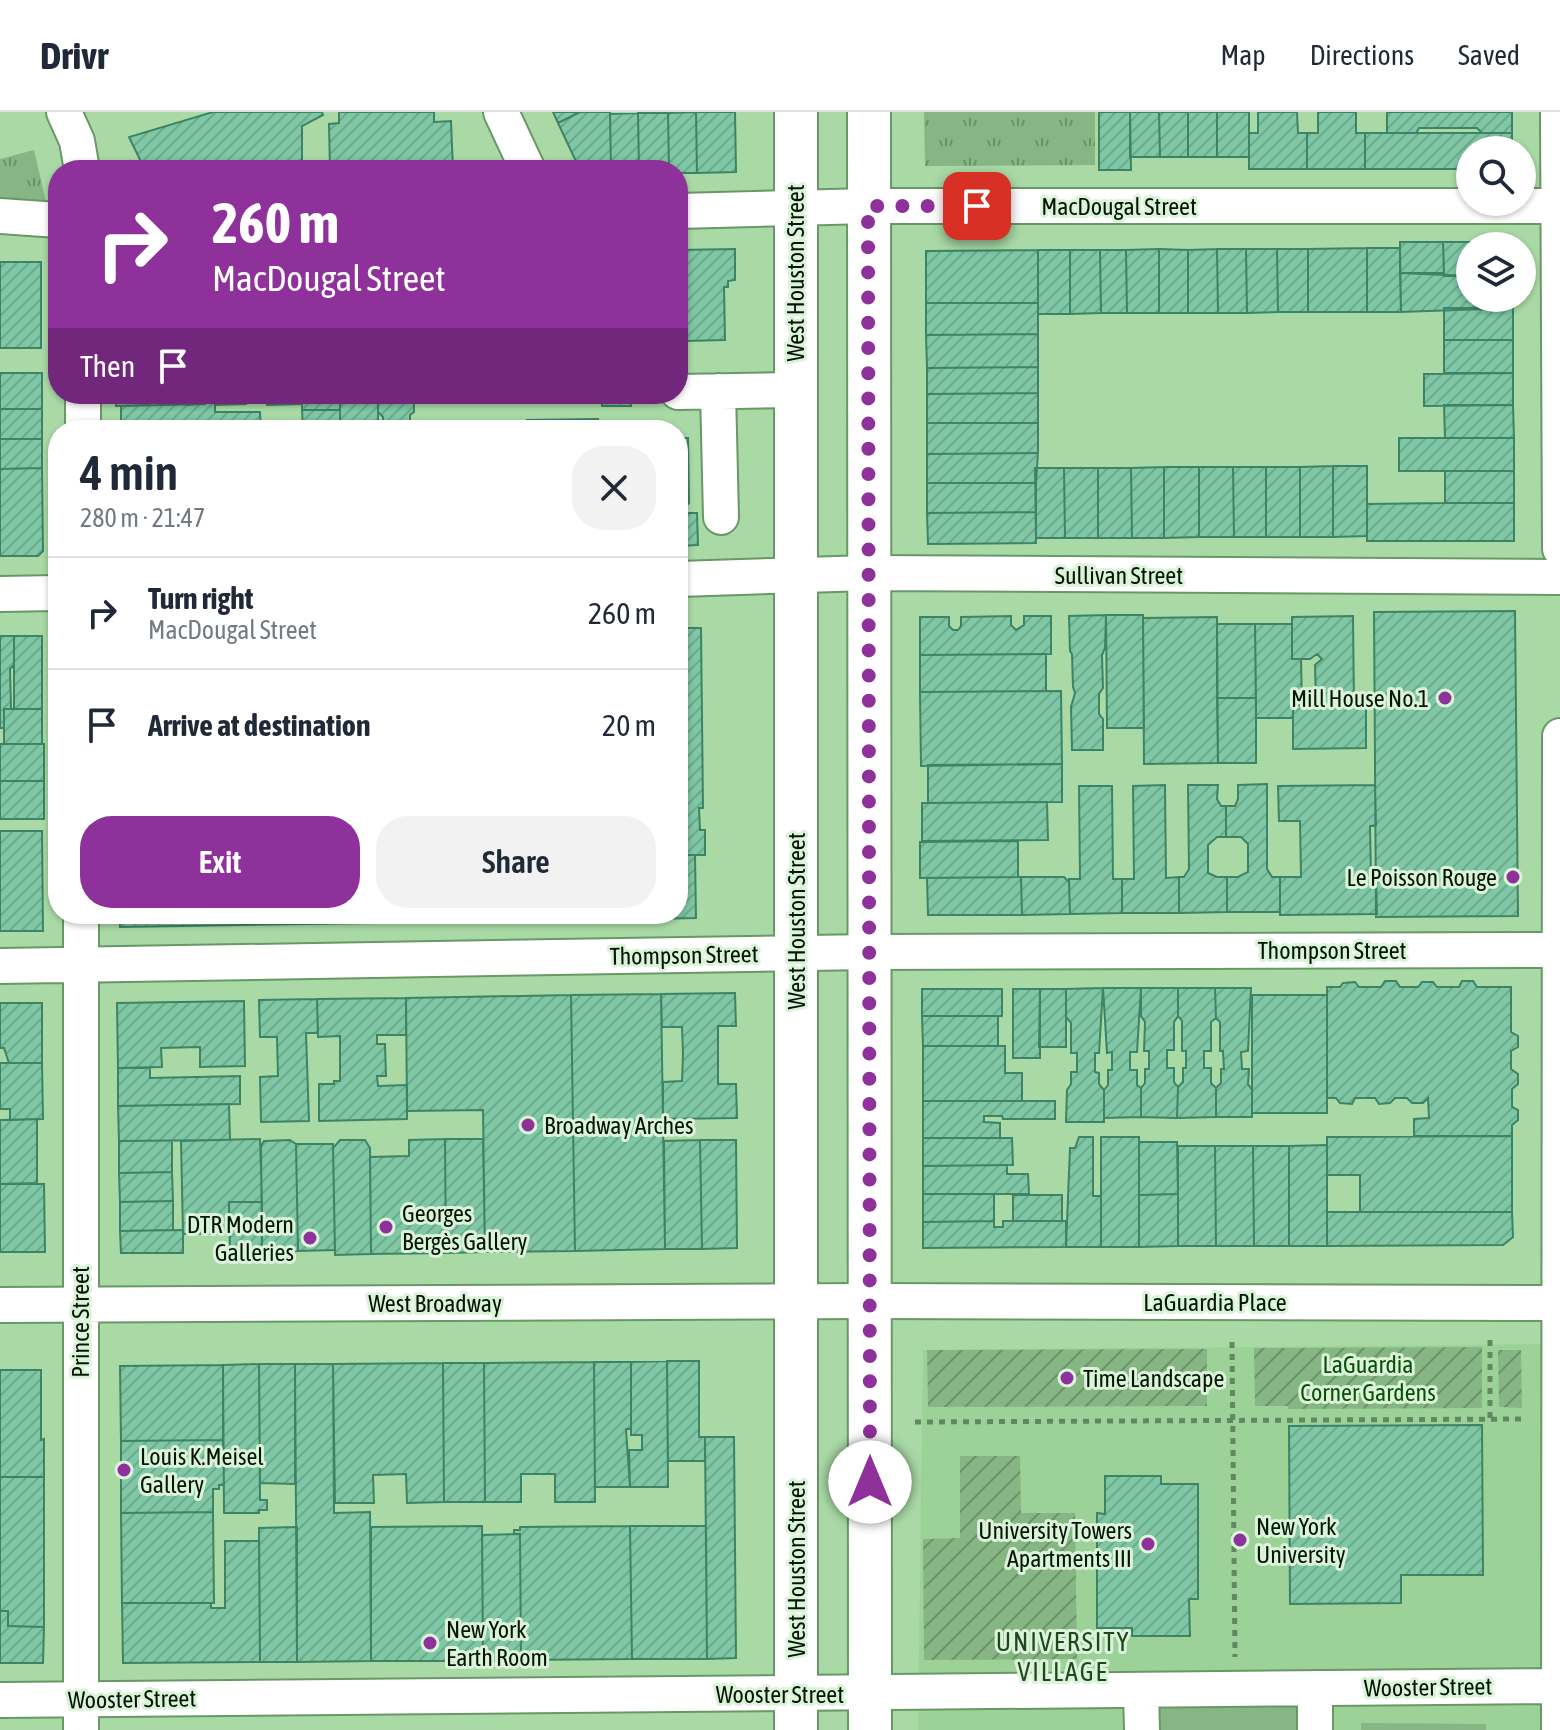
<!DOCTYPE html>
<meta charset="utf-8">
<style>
:root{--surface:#fff;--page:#f2f2f3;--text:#1f2937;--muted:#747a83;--line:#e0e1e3;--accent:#8f319b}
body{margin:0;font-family:"Asap Condensed",sans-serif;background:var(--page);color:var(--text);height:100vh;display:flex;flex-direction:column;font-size:30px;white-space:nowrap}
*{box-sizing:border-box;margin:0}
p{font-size:26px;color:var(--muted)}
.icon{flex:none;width:44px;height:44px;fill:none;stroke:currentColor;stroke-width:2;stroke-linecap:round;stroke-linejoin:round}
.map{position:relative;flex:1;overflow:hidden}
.panel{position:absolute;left:48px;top:308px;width:640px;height:504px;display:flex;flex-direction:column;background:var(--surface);border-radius:32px;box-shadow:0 2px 6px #0004}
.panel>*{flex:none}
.hud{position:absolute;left:48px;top:48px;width:640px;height:244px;border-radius:32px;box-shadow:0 2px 6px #0004;background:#8f319b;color:#fff;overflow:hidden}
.buttons{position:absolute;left:1456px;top:24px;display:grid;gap:16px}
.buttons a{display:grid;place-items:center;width:80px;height:80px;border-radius:50%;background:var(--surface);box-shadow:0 2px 6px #0004;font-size:40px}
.pin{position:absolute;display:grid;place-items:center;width:68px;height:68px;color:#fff;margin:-34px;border-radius:16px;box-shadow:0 4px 12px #0006}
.me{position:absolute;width:88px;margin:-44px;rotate:0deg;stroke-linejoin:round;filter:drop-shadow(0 0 6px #0008)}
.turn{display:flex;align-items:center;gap:28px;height:168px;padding:0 32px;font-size:36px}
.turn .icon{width:104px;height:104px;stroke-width:2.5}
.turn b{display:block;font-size:56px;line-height:68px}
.then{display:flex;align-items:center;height:76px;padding:0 32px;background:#0003;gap:16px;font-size:30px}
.round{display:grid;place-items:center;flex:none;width:84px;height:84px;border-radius:32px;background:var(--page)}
.head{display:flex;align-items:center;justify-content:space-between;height:136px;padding:0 32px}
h1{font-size:48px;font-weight:600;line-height:60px}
.cta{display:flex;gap:16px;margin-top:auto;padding:16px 32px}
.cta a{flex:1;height:92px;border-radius:32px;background:var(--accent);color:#fff;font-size:32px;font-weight:600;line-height:92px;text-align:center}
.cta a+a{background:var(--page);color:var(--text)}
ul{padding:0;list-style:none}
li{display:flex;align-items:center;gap:24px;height:112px;padding:0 32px;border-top:2px solid var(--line)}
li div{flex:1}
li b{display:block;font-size:30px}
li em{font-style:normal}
header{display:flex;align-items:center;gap:48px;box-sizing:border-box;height:112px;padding:0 40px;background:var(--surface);border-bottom:2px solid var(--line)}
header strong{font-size:38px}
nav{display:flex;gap:44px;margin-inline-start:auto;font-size:28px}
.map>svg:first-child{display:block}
.built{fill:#9cd298}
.grass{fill:#86b683}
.park{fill:url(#park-tufts)}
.garden{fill:url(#garden-furrows)}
.building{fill:url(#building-hatch);stroke:#3c8465;stroke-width:2}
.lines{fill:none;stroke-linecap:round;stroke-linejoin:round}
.minor-casing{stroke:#699766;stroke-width:38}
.major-casing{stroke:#699766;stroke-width:46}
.path{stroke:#638761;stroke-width:5;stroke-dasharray:6 6;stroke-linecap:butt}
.minor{stroke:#fff;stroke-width:34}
.major{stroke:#fff;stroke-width:42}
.route{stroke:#8f319b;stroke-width:14;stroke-dasharray:0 25.2}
.poi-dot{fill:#8f319b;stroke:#dbf3d9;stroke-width:3}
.labels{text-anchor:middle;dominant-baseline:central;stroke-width:6;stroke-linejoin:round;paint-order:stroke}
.street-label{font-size:24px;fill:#041504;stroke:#dbf3d9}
.poi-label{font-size:24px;fill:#041504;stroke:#dbf3d9;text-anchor:start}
.park-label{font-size:24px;fill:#08500a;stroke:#dbf3d9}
.neighbourhood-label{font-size:26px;letter-spacing:2px;fill:#1c481b;stroke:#dbf3d9}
</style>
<header>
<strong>Drivr</strong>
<nav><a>Map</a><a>Directions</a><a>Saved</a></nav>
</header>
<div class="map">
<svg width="1560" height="1618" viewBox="0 0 1560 1618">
<defs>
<pattern id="park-tufts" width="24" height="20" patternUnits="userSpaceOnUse" patternTransform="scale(2)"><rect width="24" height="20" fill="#86b683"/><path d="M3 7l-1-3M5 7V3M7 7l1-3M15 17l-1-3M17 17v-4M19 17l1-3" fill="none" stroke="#6b9369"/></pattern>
<pattern id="garden-furrows" width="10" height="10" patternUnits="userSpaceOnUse" patternTransform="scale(2)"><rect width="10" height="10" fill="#86b683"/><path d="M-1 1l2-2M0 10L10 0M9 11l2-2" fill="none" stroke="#6b9369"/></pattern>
<pattern id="building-hatch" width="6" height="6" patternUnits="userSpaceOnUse" patternTransform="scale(2)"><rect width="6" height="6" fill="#7fc7a5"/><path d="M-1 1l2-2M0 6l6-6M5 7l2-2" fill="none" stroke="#6caa8c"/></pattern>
</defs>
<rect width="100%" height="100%" fill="#a9daa6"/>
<path class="built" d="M1560,1232V1618H918L923,1238Z"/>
<path class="grass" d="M1300,1587L1301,1618H1156L1155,1589Z
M1361,1611L1486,1612V1618H1361Z"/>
<path class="park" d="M924,0H1095V53L925,54Z
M34,38L50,107L0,104V47Z"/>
<path class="garden" d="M1482,1235V1296L1288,1297V1294H1255L1254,1236Z
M1207,1237V1294L928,1295L927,1238Z
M1498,1238H1521L1522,1296L1499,1295Z
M960,1344H1020L1021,1401H1075L1077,1547L924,1548L923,1427L960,1426Z"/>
<path class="building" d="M213,0H322L323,3L302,14V58H145L129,25Z
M339,0H434V10L451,9L453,58H330L329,12L339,11Z
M553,0H580L558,11Z
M580,0H610L611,58H580L558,11Z
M696,0L697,61H678V58H669L668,1Z
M696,0H735L736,60L697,61Z
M1099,0H1130L1131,58H1099Z
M1130,0H1159L1160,45H1130Z
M1159,0H1188V45H1160Z
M1188,0H1217V45H1188Z
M1217,0H1249V45H1217Z
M1258,0H1297L1298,21H1307V57H1249V21H1258Z
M1318,0H1356V21H1365V57H1307V21H1318Z
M1387,0H1512V21H1482L1477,16H1419L1416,21H1387Z
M638,1L639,58H611L610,2Z
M638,1H668L669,58H639Z
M1365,21H1512V38H1470V57H1365Z
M1400,130H1443L1444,161H1400Z
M1443,130H1513V134H1470V164H1444Z
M1367,136V200H1308V137Z
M1367,136H1400L1401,200H1367Z
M735,137V168L728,169V175H724L725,228L686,229V179L684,172H678V138Z
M1159,137V201H1127L1126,138Z
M1159,137L1188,138V201H1159Z
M1217,137L1218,201H1188V138Z
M1217,137H1246L1247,201H1218Z
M1246,137H1277L1278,200L1247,201Z
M1277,137H1308V200H1278Z
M1038,138H1070V202H1038Z
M1038,138V191H926V139Z
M1070,138H1100L1101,201L1070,202Z
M1100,138H1126L1127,201H1101Z
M0,150H41V236H0Z
M1400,161L1470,164V186H1513V196L1401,200Z
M926,191H1038V222L926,223Z
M1444,196H1513V228H1444Z
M1038,222V255L927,256L926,223Z
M1444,228H1513V261H1444Z
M1038,255V281L927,282V256Z
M0,261H42V297H0Z
M1513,261V293L1424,294V262Z
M1038,281V311H927V282Z
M116,282H148V293L116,294Z
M187,282H246V292L215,293V287H204L205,292L187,293Z
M267,282H302V292L267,293Z
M302,282H340V298H302Z
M378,282H414V300L410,303V318H383V305L378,300Z
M602,282H638V286H631V294H602Z
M204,287H215V300H260L261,318H121V294L205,292Z
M340,291H378V318H340Z
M1444,293H1513L1514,326H1445Z
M0,297H42V327H0Z
M302,298H340V318H303Z
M598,307V318H527V308Z
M453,309V318H415L414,310Z
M488,309V318H461V310Z
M617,309L618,318H598V310Z
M927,311H1038V341L927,342Z
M527,315V318H488V316Z
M678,326H688L689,391L686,394L687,401H697L698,433L678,434Z
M1399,326H1514V359H1399Z
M0,327H42V356L0,357Z
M1038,341L1036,371H927V342Z
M1333,354V425H1300V355Z
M1333,354H1367V424L1333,425Z
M1164,355V426H1132L1131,356Z
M1164,355H1199V425L1164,426Z
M1199,355H1233L1234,425H1199Z
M1233,355H1266V425H1234Z
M1266,355H1300V425H1266Z
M42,356L43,439L38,444H0V357Z
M1035,356H1064L1065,426H1036Z
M1064,356H1098V426H1065Z
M1098,356H1131L1132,426H1098Z
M1445,359H1514V391H1445Z
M927,371H1036V400L927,401Z
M1445,391H1514V429H1367V392Z
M1036,400V431L928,432L927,401Z
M1515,499L1518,804L1376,805L1374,500Z
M1106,503L1105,536L1102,543L1103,576L1099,582V602L1103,607V638H1072L1071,595L1075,581L1073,575L1072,542L1070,539L1069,504Z
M1106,503H1143L1144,616H1107Z
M1011,504V513L1016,518L1024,513V504H1051V542L920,543V505H949V514L953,518H958L961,514V505Z
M1353,504L1354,593L1366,592V636L1293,637V593H1311L1316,598L1322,593L1316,588L1315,553L1322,547L1317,542L1310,547H1292V505Z
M1217,505L1218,651L1144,652L1143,506Z
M1217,512H1255L1256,586H1217Z
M1255,512H1292V547H1301L1302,593H1293V606H1256Z
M678,516H701L703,696H699L700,718H705V743H680L678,740Z
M0,524H14V553L10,557L11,597H4V616H0Z
M14,524H42V597H14Z
M1046,542V579L920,580V543Z
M1061,579L1062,652L921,654L920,580Z
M1217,586H1256V651H1218Z
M4,597H42V632H4Z
M0,632H44V669H0Z
M1062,652V690L928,691V653Z
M0,669H44V707H0Z
M1267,672V757L1272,765H1280V800H1227V765H1238L1248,760V732L1241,725H1226V694H1235L1238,687V673Z
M1165,673L1166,766L1179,765V801H1122V767H1134L1133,674Z
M1188,673H1218L1217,687L1221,694H1226V725H1217L1208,733V761L1217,765H1227V800L1179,801V765H1184L1189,757Z
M1375,673L1376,713L1370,714L1371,764H1376L1377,802L1280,803V765H1301L1300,709H1279L1278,674Z
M1079,674H1112L1113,767H1122V801L1070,802L1069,767H1080Z
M1047,690L1048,728L922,729V691Z
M0,719H42L43,819H0Z
M1018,729V765L920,766V730Z
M678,740L680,743H695L696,806L603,808V802H678Z
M1021,765H1064L1069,770L1070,802L1022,803Z
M1021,765L1022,803H928L927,766Z
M120,802H306V812L120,815Z
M306,802H370L371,811L306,812Z
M370,802H408V811H371Z
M408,802H443V810L408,811Z
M464,802H554L555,808L464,810Z
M554,802H603V808H555Z
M1385,869H1396L1400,875H1418L1422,870H1433L1437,875H1459L1462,869H1473L1477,875H1511V920L1518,924V935L1511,939V957L1518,962V972L1512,977V995L1518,998V1008L1512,1013V1024H1414V1007L1429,1006L1428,986L1423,991H1412L1407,986H1395L1390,991L1379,992L1375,986H1355L1352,992L1340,991L1336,986H1327V875H1340L1343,871L1355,870L1359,875H1381Z
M1103,876L1099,941H1095V960L1099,961V972L1104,978V1010H1066L1067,978L1071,972V960H1077V941H1071V911L1066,905V877Z
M1103,876H1141L1137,940H1130V958H1137V973L1141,976V1005L1104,1006V978L1108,973V958H1112V940L1107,941Z
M1141,876H1178V904L1174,910V938H1167V956H1174V970L1178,975L1177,1006L1141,1005V976L1145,971V957H1149V939H1144L1145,910L1141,904Z
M1178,876H1215L1216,906L1211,910V939H1204V956H1211V971L1216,976V1005L1177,1006L1178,975L1183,970V956H1186V939H1182V909L1178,904Z
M1215,876H1251L1248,939L1241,940L1242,957H1249L1248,972L1252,978V1005H1216V976L1221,971V957H1224L1223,939H1220V910L1216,906Z
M922,877H1002V904H922Z
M1013,877H1040V946H1013Z
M1040,877H1066V935H1039Z
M735,881L736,914H718V972H736L737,1006L663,1007V970L682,969L683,942L682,915H662L661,882Z
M661,882L665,1137L575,1139L571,883Z
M571,883L575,1139L485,1140L483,998L407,999L406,886Z
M1252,883H1327V1001H1252Z
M406,886V923H377V932H385L386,964H377L378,974L407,973V1007L319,1009V972H334V969H340V924L318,925L317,887Z
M317,887L318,921H306L309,1009L261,1010L260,965L278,964L277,925H260L259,888Z
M244,889L245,954L200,955V935L161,936L162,955L118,956L117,891Z
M0,891H42V951H9L4,936H0Z
M922,904H998V934H923Z
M923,934H1005V961H1022V989H923Z
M0,951H42L43,1007L10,1008V997H0Z
M118,956H150V966L240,964V992L118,994Z
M923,989H1055V1007H1003L1002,1004H984V1010L1000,1011V1026H923Z
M229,992L230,1028L119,1029L118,994Z
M37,1007V1071L0,1072V1008Z
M1512,1024V1100H1360V1063H1327V1025Z
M1079,1025H1093V1084H1101V1135H1066L1070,1036H1075Z
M1101,1025H1139V1135H1101Z
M923,1026H1012L1013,1053L923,1054Z
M260,1027L262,1090H229V1121L183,1122L181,1029Z
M445,1027L446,1141L371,1142L370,1045L409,1044V1028Z
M445,1027H483L485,1140L446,1141Z
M290,1028L296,1032L298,1139L262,1140L261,1034L264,1029Z
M340,1028H365L370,1036L371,1142L335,1143L333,1036Z
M700,1028L702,1137H665L664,1029Z
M700,1028H736L737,1136L702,1137Z
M119,1029H172V1060L119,1061Z
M1139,1030H1177L1178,1082L1139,1083Z
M296,1032H333L335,1138L298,1139Z
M1327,1033V1134H1289V1034Z
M1178,1034H1215L1216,1134H1178Z
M1215,1034H1253L1254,1134H1216Z
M1253,1034H1289V1134H1254Z
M1007,1053V1062H1028L1029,1082H923V1054Z
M172,1060L173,1089L120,1090L119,1061Z
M0,1072H44L45,1140H0Z
M923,1082H994V1109L923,1110Z
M1178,1082V1134L1139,1135V1083Z
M1013,1083H1062V1109H1013Z
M173,1089V1118L120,1119V1090Z
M229,1090H262V1140H230Z
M1327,1100H1512L1513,1125L1503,1133L1327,1134Z
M994,1109V1115H1003V1109H1066V1135L923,1136V1110Z
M183,1118V1141H121L120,1119Z
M667,1249L668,1375H630L629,1338H642V1323H631V1250Z
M667,1249H699V1325H705V1349H668Z
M594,1250L595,1390H555V1362H521V1390H485L484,1251Z
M594,1250H631V1317H626L630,1375H595Z
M443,1251L444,1390L407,1391L406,1362L373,1363L374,1391H335L333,1252Z
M443,1251H484L485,1390H444Z
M259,1252L260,1388H267V1398H259V1401H224L223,1253Z
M259,1252H295V1372L260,1371Z
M295,1252H333L334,1401L370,1400L371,1549L297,1550Z
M223,1253V1328L121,1329L120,1254Z
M0,1258H41V1328L44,1327V1365H0Z
M1482,1313L1483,1463H1401V1491L1290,1492L1289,1314Z
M705,1325H734L736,1546L707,1547Z
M223,1328L224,1372L219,1373V1377H213V1400L121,1401V1329Z
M1105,1364H1161V1372H1198V1487H1189L1190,1524H1132V1516H1097V1401L1105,1402Z
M0,1365H44V1515L8,1514V1499H0Z
M213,1400L214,1491H122L121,1401Z
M482,1414L483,1549H371V1415Z
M630,1414L632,1547L521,1548L520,1422H514V1418H520V1415Z
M630,1414H706L707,1547H632Z
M297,1415V1550H260L259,1416Z
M520,1422L521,1548L483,1549L482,1423Z
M225,1429H259L260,1550L123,1551L122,1491H211V1496H225Z
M0,1499H8V1514L44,1515L43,1551H0Z"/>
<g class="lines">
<defs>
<path id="minor" d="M64,0L77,29L82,58
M501,0L528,58
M1558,0L1560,437
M678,99L868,94H1560
M0,104L58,108
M718,279L721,405
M678,280L795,278
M83,318V282
M678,467L869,461L1560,465
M0,482L58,481
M0,854L869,840L1560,838
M0,1193L870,1189L1560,1191
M1315,1576V1618
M1141,1578L1142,1618
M0,1588L1560,1574
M81,1618V802
M1559,1618L1560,624"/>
<path id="major" d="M796,0V1618
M869,0L870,1618"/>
</defs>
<use href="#minor" class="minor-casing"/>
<use href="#major" class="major-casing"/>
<path class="path" d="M1490,1228V1307
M1232,1230L1235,1545
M915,1310L1524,1307"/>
<use href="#minor" class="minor"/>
<use href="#major" class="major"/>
</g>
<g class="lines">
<path class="route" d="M870,1370L868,94H977"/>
</g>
<g class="poi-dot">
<circle cx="1445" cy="586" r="8"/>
<circle cx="1513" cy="765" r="8"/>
<circle cx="528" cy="1013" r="8"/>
<circle cx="386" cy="1115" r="8"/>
<circle cx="310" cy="1126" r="8"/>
<circle cx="1067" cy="1266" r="8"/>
<circle cx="124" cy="1358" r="8"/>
<circle cx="1240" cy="1428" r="8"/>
<circle cx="1148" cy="1432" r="8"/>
<circle cx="430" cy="1531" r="8"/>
</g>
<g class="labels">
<g class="street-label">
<text x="1119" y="94">MacDougal Street</text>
<text transform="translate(795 161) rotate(-90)">West Houston Street</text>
<text x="1119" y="463">Sullivan Street</text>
<text transform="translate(796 809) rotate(-90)">West Houston Street</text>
<text x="1332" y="838">Thompson Street</text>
<text transform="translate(684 843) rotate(-1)">Thompson Street</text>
<text x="1215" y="1190">LaGuardia Place</text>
<text x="435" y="1191">West Broadway</text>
<text transform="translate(80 1210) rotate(-90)">Prince Street</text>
<text transform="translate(796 1457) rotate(-90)">West Houston Street</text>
<text transform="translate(1428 1575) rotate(-1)">Wooster Street</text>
<text x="780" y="1582">Wooster Street</text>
<text transform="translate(132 1587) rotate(-1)">Wooster Street</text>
</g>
<g class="poi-label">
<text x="1429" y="586" text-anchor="end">Mill House No.1</text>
<text x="1497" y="765" text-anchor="end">Le Poisson Rouge</text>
<text x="544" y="1013">Broadway Arches</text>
<text x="402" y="1101">Georges<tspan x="402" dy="28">Bergès Gallery</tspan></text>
<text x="294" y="1112" text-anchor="end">DTR Modern<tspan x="294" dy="28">Galleries</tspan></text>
<text x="1083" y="1266">Time Landscape</text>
<text x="140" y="1344">Louis K.Meisel<tspan x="140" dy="28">Gallery</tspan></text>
<text x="1256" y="1414">New York<tspan x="1256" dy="28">University</tspan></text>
<text x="1132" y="1418" text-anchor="end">University Towers<tspan x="1132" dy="28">Apartments III</tspan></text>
<text x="446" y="1517">New York<tspan x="446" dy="28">Earth Room</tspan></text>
</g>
<g class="park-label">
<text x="1368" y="1252">LaGuardia<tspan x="1368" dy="28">Corner Gardens</tspan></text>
</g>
<g class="neighbourhood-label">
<text x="1063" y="1530">UNIVERSITY<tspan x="1063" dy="30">VILLAGE</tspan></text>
</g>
</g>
</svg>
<div class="buttons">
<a><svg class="icon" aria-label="search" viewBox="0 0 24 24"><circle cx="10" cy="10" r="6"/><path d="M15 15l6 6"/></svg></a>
<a><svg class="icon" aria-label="layers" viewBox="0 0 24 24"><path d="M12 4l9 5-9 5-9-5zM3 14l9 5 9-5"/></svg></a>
</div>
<div class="pin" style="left:977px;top:94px;background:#d93025"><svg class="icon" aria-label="arrive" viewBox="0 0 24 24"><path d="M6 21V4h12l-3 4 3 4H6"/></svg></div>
<svg class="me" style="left:870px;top:1370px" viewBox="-20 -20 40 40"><circle r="19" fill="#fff"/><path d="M0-13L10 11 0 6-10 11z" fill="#8f319b"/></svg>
<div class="hud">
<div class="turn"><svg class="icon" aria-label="right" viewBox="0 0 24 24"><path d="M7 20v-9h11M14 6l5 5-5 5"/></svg><div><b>260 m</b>MacDougal Street</div></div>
<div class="then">Then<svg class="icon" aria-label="arrive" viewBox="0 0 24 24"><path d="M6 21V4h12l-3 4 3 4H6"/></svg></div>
</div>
<section class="panel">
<div class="head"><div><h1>4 min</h1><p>280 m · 21:47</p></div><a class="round"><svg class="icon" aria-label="close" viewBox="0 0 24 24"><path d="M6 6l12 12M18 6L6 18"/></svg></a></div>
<ul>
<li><svg class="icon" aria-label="right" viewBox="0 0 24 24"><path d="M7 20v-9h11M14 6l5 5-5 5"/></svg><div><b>Turn right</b><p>MacDougal Street</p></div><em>260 m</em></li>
<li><svg class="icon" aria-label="arrive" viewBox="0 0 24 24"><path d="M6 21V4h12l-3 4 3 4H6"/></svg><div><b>Arrive at destination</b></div><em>20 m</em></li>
</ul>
<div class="cta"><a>Exit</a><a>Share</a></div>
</section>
</div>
